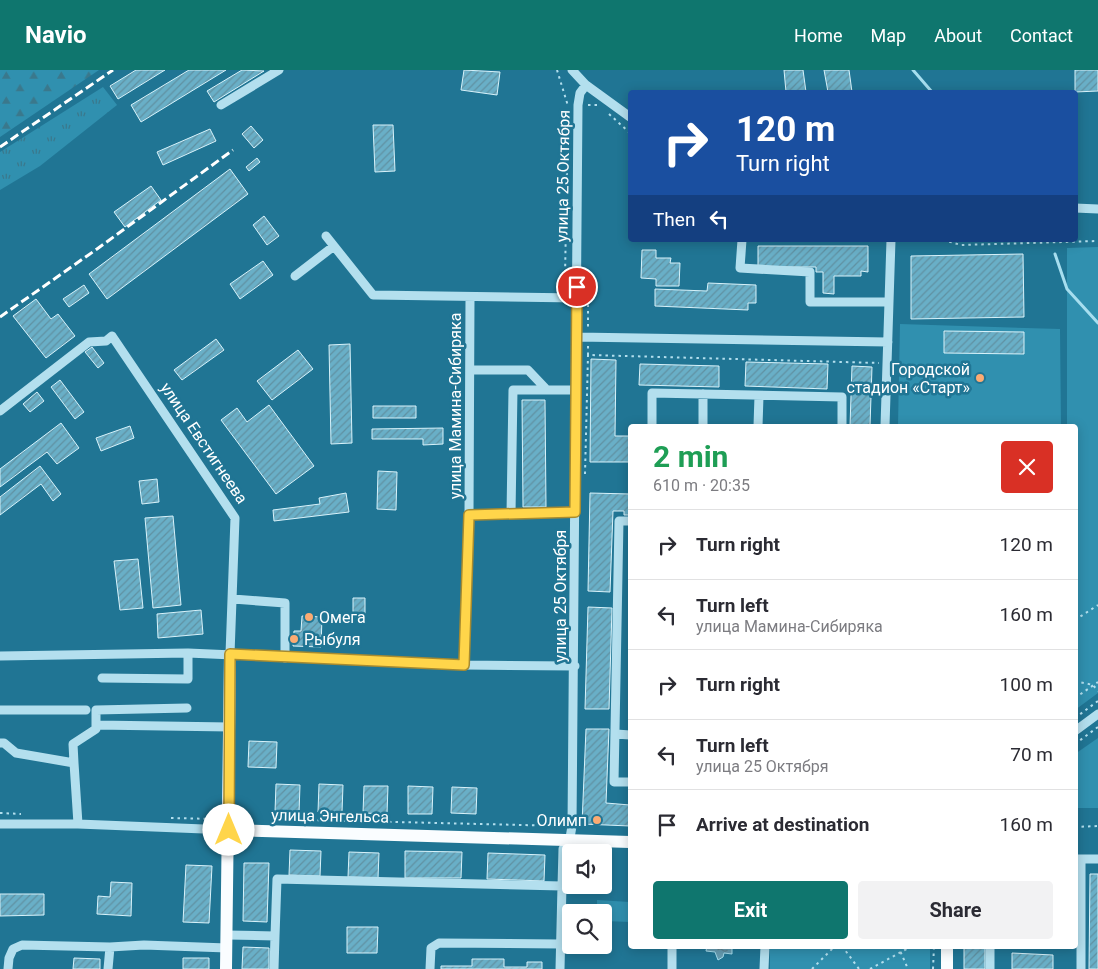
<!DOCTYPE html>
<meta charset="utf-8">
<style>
:root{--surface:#fff;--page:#f2f2f3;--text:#2b2b33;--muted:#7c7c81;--line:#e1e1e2;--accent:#0f766e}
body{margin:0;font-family:Roboto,sans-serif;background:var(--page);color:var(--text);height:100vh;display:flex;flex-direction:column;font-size:19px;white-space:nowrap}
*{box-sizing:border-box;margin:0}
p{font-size:16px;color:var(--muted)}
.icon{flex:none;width:28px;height:28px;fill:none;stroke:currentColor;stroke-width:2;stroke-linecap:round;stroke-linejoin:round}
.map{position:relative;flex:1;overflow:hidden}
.panel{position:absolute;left:628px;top:354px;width:450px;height:525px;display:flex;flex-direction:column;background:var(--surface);border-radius:5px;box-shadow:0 2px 12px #0003}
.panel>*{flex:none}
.top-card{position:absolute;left:628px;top:20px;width:450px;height:152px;border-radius:5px;box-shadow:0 2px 12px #0003;background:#1a4fa0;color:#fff;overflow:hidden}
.buttons{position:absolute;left:562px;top:774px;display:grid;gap:10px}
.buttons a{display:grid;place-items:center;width:50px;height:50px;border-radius:5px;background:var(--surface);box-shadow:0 2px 12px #0003;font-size:25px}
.pin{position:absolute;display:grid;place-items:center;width:42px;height:42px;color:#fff;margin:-21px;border:2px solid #fff;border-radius:50%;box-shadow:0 1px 5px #0007}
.me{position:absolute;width:55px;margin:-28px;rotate:0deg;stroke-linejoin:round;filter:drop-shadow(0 0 4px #0008)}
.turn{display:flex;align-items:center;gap:18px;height:105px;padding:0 25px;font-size:22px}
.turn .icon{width:65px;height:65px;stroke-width:2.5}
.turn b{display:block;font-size:35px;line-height:42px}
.then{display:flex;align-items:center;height:48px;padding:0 25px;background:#0003;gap:10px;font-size:19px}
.round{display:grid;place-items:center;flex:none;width:52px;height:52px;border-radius:5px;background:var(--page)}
.head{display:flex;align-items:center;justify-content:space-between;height:85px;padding:0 25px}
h1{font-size:30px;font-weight:700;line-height:38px;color:#1e9e55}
.button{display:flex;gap:10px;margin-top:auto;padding:10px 25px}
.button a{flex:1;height:58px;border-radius:5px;background:var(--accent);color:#fff;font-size:20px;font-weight:700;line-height:58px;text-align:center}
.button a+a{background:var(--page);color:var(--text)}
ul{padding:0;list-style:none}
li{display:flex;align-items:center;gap:15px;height:70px;padding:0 25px;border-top:1px solid var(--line)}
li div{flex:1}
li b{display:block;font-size:19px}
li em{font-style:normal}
header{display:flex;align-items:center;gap:30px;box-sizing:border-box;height:70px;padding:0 25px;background:var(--accent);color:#fff}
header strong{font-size:24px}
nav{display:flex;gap:28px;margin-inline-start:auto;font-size:18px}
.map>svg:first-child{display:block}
.grass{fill:url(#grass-tufts)}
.forest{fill:url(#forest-firs)}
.park{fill:#3090af}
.water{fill:url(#water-ripples);stroke:#a6deef}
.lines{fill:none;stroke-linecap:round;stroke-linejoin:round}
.stream{stroke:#a6deef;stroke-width:3}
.building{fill:url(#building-hatch);stroke:#d8f2fa}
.path{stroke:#b3dfee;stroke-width:2;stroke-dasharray:2.5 4;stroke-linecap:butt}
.minor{stroke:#b3dfee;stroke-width:9}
.major{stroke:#fafdff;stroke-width:12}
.rail{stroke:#fff;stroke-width:3;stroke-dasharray:9 4;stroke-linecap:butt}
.route-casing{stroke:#a68a30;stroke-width:12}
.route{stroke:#ffd54a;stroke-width:9}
.poi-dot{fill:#fbab73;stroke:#207594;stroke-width:2}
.labels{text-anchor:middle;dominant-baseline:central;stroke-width:5;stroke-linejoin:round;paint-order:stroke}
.street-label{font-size:16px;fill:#fff;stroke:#207594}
.poi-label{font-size:16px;fill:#fff;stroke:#207594;text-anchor:end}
</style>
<header>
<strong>Navio</strong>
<nav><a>Home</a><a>Map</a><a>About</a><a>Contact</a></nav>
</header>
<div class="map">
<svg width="1098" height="899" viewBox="0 0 1098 899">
<defs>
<pattern id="grass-tufts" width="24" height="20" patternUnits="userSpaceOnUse" patternTransform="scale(1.25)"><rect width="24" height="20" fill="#3090af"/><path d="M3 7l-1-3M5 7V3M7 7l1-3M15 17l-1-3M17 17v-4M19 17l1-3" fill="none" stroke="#3a788c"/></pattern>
<pattern id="forest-firs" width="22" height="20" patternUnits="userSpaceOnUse" patternTransform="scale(1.25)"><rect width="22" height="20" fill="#3090af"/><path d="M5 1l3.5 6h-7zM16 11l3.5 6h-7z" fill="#3a788c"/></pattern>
<pattern id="water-ripples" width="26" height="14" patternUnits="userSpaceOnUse" patternTransform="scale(1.25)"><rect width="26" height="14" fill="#679db2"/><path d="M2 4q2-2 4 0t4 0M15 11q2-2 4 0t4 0" fill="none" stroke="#5e818e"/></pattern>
<pattern id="building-hatch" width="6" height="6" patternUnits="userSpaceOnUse" patternTransform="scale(1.25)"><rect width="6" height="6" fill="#69afc7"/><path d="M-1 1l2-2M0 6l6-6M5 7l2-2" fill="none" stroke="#6091a2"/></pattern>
</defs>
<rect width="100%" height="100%" fill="#207594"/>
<path class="grass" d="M103,17L117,35L40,96L0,120V82Z"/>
<path class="forest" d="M0,0H99L0,67Z"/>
<path class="park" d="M1098,177V623L1075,640V356H1067V178Z
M900,254L1060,259L1061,356H898Z
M1098,668V738H1075V684Z
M597,830L630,832V852L604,851V842H597Z
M770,876H930V899H770Z"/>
<path class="water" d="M707,876H732V884L724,883L723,887L718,890L715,882L706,881Z"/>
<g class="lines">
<path class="stream" d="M913,0L932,22
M1055,184L1067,219L1098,253"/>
</g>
<path class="building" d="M136,0H165L118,29L110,16Z
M189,0H226L141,52L131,35Z
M242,0L264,1L214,32L207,21Z
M464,0L500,2L497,25L461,20Z
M784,0H803L806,22H786Z
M824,0H849L852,22H828Z
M1075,0H1098V21L1075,22Z
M373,55H393L395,101L375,102Z
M251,56L263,70L254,78L242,64Z
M210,59L216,71L163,95L157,82Z
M257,88L260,92L249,101L246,97Z
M230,99L248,124L107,229L89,204Z
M151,116L161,130L125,157L114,142Z
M264,146L279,166L267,175L253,155Z
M758,176H868V202L861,201V206H834V224L823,223V202H816V197H758Z
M642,180H656V188H671L670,193H680L679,216H656V209L641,208Z
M1023,184L1024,247L911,249V186Z
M263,191L273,205L240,229L230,214Z
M708,213L756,215V233H748V240L655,236V219L707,221Z
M84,215L89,223L69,237L63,229Z
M36,229L51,249L58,244L75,266L46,288L13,246Z
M944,261L1024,262V284L944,283Z
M216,269L224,280L182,310L174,300Z
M350,274L352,373L331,374L329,275Z
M92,277L104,293L98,298L85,282Z
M298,280L313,299L272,330L257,311Z
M591,289L616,290L615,366H630V392H590Z
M746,292L828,294L827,319L745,316Z
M640,294L719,296V317L639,315Z
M852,296L872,297L870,356H850Z
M60,310L84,342L75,349L51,317Z
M37,322L44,331L30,342L23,334Z
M522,330H545L546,437H523Z
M269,335L314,396L276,424L221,350L237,338L247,352Z
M373,336H416V348H373Z
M61,353L79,378L57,394L47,382L0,417V399Z
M130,356L134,368L101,381L96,368Z
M443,358V374L423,375V369H372V359Z
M40,396L61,424L53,431L41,414L0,445V427Z
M378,401L397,402L396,440L377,439Z
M157,409L159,432L142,434L139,411Z
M346,423L349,442L274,451L273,440L320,434L319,428Z
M590,423L630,424V445H624V441H613L610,522L588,521Z
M173,446L181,535L153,538L145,448Z
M138,489L143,538L120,540L114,491Z
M353,528H365V547H353Z
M588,537L612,538L609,639H585Z
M201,540L203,564L158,568L157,544Z
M302,546L322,547L321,577L293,576L294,561H301Z
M586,659H609L606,733L630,735V756L582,754Z
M249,671L277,672L276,698L248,697Z
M276,714L300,715L299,743L275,742Z
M319,714L343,715L342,742H318Z
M364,716H388L387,744L363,743Z
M408,716L433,717L432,744H408Z
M452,717L477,718L476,744L451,743Z
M290,780L321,781L320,806L289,805Z
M405,781L462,782L461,808H405Z
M349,782L379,783L378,808L348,807Z
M488,783L545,785L544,811L487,809Z
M244,793H269L267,852L243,851Z
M186,795L212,796L209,853L183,852Z
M1090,804H1098V899H1089Z
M111,812L132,813L131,846L97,844L98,826L110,827Z
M0,824H44V845L0,846Z
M347,857H378L377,883H347Z
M964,876H985V899H964Z
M243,877L269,878V899H242Z
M1012,883L1053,885V899H1012Z
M74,888L100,889V899H73Z
M183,888H209V899H183Z
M472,889H504V897H527V892H542V899H441V896H472Z"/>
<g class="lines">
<path class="path" d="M557,0L568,36
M588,35H598
M609,44L630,63
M943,170L961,175L1098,171
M567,206L565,207L568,41
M584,206H588V258
M588,285V275
M585,404L588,285L879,293
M1075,550L1098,535
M1075,611L1093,615L1098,621
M1075,628L1098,612
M1075,648L1098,631
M1075,674L1098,657
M0,743L21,744
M171,748L216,749
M311,750L564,756
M1075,757L1098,756
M842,876L859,899
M898,876L908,899
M812,899L835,876
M870,899L912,876
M933,899L934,876"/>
<path class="minor" d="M572,0L586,15L630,47
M221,35L279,0
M1075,138L1098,139
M326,166L373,225L577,228
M742,170L740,198L810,202V232H889
M295,206L334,176
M577,267L888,272
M470,300H528L547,320H576
M0,341L89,272L106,271L112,266L235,448L230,584
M652,356V323L842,327V356
M703,356V324
M758,356L759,326
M885,356L891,170
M511,444L513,320H547
M469,445L575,442
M630,451H619L614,712H630
M233,529L285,533V588
M0,586L188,583L464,595L575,596
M464,595L469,445L470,228
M102,608L188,609V583
M0,640H86
M96,655L230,657
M1075,661L1098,644
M616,664L630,665
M0,673H4L16,683L74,693L78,754
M74,693L73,674L96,659V640L187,638
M0,754H78L229,760
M1075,789H1098
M227,865L275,866L274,899
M275,866L277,809L562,816L563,779L570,768L572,756L578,35L580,23L586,15
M672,876V899
M8,899L9,888L13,879L22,875L110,877
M108,899L110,877L144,875L227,878
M430,899L431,878L439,873L560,874
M560,899L562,816
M764,899L765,876
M990,899V876
M1081,899V789"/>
<path class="major" d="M229,760L630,772
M947,876V899
M226,899L230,584"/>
<path class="rail" d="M0,77L113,0
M0,247L97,179L233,80"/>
</g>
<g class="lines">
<defs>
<path id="route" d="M229,760L230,584L464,595L469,445L575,442L577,217"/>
</defs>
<use href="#route" class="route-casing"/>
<use href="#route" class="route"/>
</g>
<g class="poi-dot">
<circle cx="980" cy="308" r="5"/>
<circle cx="309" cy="547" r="5"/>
<circle cx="294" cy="569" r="5"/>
<circle cx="597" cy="750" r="5"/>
</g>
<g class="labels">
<g class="street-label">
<text transform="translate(563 106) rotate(-89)">улица 25 Октября</text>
<text transform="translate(455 336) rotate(-90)">улица Мамина-Сибиряка</text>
<text transform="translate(204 373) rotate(56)">улица Евстигнеева</text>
<text transform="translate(560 526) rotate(-90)">улица 25 Октября</text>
<text transform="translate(330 746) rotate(1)">улица Энгельса</text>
</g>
<g class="poi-label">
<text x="970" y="299">Городской<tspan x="970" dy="18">стадион «Старт»</tspan></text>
<text x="319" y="547" text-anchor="start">Омега</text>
<text x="304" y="569" text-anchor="start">Рыбуля</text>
<text x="587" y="750">Олимп</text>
</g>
</g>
</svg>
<div class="buttons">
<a><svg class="icon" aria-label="sound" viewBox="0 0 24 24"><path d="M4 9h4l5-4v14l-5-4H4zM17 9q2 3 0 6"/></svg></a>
<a><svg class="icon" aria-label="search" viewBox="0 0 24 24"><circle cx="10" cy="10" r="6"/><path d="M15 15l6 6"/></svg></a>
</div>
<div class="pin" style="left:577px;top:217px;background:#d93025"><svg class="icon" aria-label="arrive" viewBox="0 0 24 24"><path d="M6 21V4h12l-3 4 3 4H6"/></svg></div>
<svg class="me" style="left:229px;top:760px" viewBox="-20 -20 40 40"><circle r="19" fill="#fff"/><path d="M0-13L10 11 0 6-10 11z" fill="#ffd54a"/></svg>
<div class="top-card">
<div class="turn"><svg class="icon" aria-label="right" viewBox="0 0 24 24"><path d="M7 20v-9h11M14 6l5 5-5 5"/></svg><div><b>120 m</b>Turn right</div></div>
<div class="then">Then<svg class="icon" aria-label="left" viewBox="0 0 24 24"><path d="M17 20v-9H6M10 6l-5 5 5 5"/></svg></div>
</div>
<section class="panel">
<div class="head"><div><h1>2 min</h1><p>610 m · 20:35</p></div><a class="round" style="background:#d93025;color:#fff"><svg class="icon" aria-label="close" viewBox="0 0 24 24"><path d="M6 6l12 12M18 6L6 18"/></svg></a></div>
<ul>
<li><svg class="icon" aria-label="right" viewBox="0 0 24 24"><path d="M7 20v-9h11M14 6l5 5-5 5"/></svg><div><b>Turn right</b></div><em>120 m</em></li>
<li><svg class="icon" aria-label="left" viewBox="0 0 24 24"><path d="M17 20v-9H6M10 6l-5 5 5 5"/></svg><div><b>Turn left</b><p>улица Мамина-Сибиряка</p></div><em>160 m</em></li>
<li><svg class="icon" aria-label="right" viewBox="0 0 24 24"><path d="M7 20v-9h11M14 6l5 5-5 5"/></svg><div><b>Turn right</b></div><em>100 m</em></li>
<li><svg class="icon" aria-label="left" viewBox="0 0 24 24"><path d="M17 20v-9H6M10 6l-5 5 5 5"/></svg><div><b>Turn left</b><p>улица 25 Октября</p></div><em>70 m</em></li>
<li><svg class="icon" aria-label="arrive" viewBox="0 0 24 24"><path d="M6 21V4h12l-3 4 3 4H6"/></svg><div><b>Arrive at destination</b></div><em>160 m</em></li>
</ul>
<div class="button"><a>Exit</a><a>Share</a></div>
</section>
</div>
